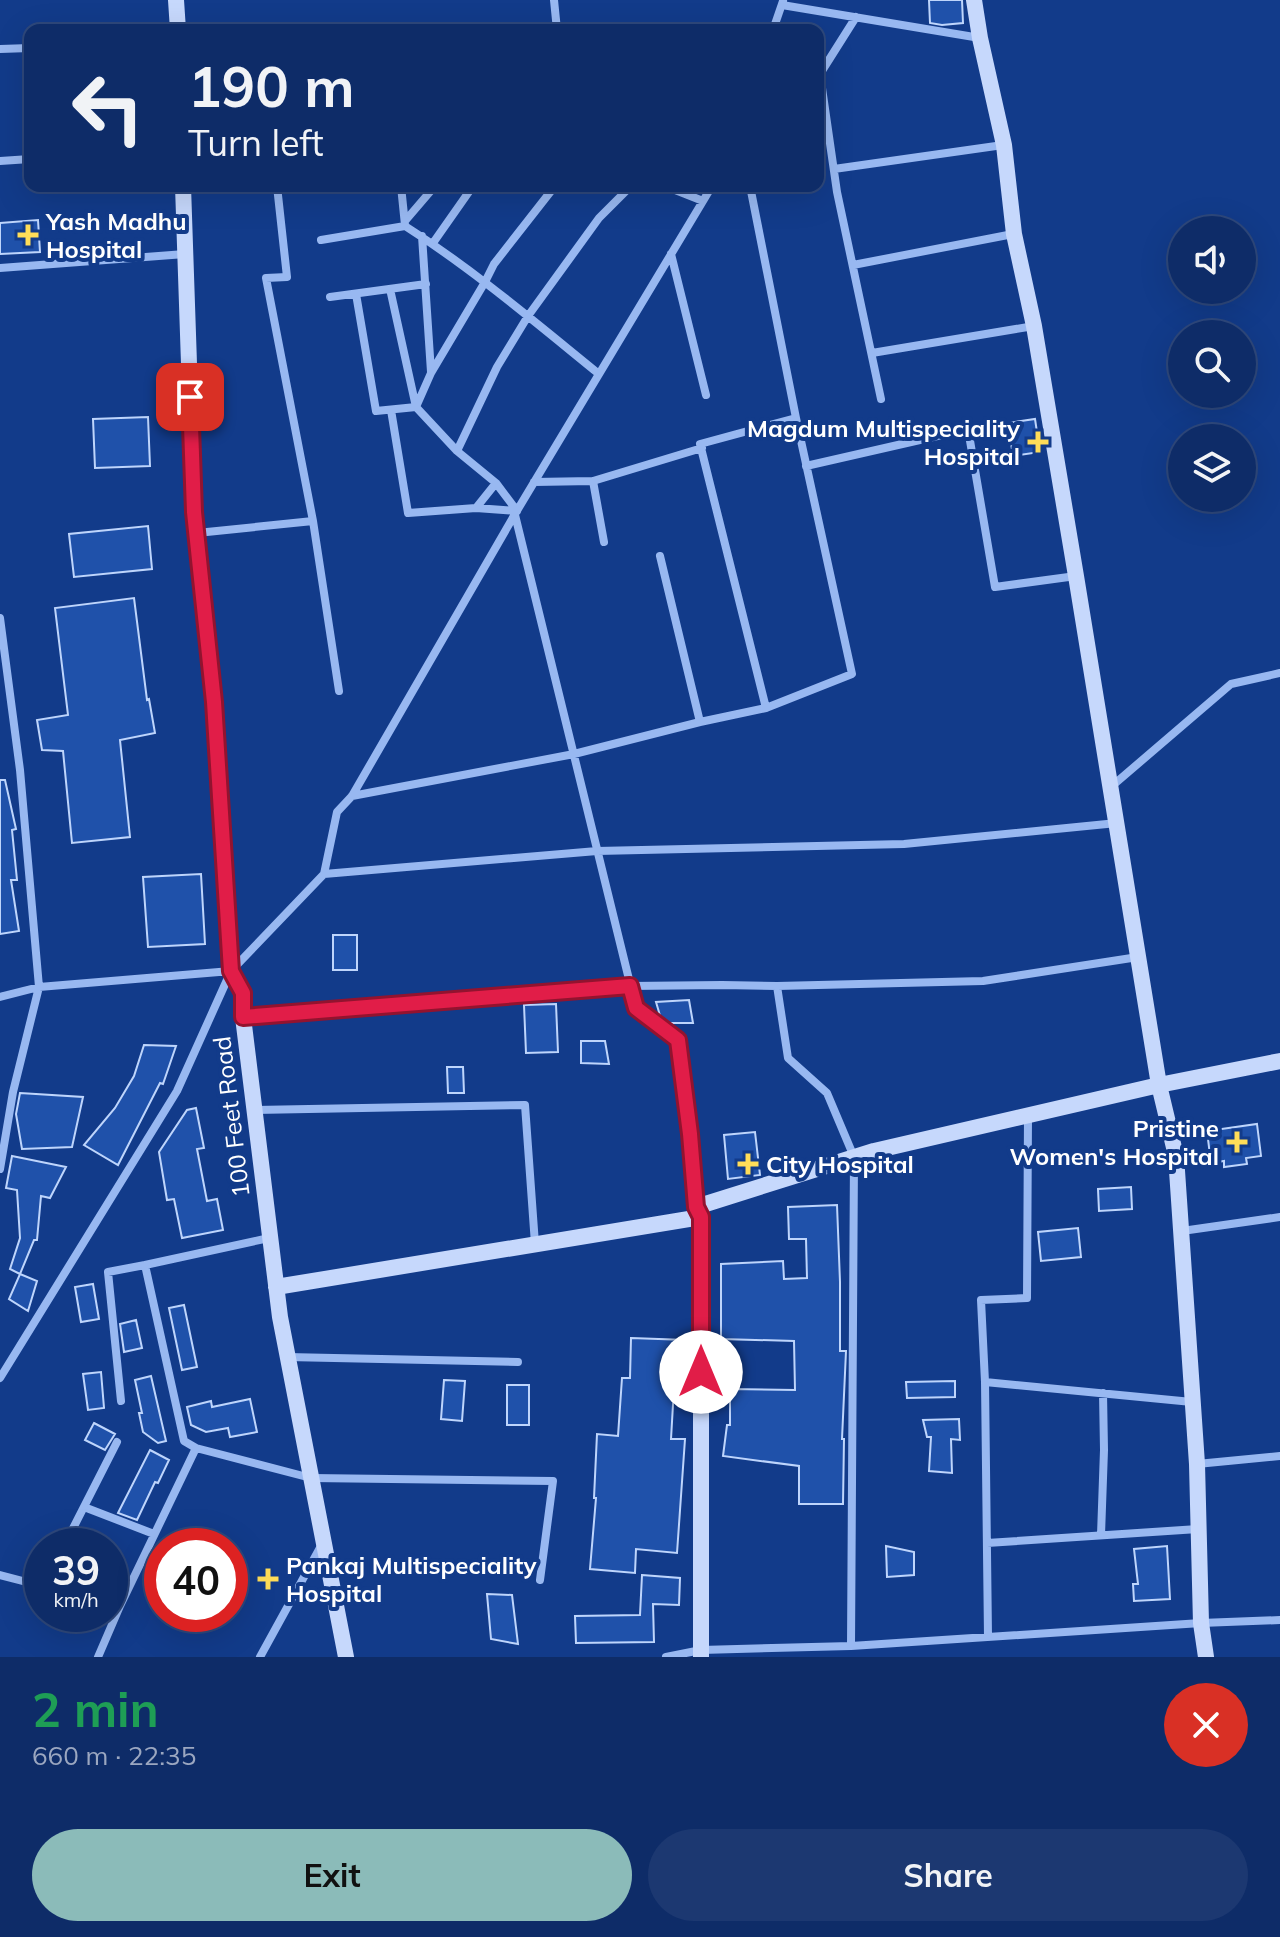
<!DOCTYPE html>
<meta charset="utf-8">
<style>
:root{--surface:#0e2c68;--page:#1c3871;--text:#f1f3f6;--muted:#9ba7c0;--line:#2e487c;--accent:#8bbbb9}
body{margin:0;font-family:Mulish,sans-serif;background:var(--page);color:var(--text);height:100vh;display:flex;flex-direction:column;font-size:30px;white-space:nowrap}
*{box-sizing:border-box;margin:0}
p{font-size:26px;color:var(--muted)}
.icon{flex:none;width:44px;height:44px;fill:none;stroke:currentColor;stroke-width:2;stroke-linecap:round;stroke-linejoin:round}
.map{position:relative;height:1657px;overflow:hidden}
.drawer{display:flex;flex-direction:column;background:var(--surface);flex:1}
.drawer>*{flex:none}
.top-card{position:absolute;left:24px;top:24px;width:800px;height:168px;border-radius:16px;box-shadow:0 8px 32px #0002,0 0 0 2px var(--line);background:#0e2c68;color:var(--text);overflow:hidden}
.tools{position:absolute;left:1168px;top:216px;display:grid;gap:16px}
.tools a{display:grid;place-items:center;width:88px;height:88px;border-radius:50%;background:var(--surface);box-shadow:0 8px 32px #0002,0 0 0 2px var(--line);font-size:40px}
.speed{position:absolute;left:24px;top:1528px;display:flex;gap:16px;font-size:40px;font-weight:700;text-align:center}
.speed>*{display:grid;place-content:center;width:104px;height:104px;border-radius:50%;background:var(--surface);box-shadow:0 8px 32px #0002,0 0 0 2px var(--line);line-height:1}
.speed small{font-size:20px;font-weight:400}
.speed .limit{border:12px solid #d22;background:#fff;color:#111}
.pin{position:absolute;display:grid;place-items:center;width:68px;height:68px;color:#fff;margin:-34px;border-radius:16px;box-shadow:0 4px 12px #0006}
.me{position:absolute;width:88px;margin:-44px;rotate:0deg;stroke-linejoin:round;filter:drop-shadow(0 0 6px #0008)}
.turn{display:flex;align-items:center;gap:28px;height:168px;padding:0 32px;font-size:36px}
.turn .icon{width:104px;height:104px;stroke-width:2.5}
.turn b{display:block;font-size:56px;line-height:68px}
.round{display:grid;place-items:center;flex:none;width:84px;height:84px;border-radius:42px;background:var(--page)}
.head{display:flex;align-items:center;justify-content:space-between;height:136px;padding:0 32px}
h1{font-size:48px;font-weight:700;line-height:60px;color:#1e9e55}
.button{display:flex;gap:16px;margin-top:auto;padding:16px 32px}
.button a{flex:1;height:92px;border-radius:48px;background:var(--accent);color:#111;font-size:32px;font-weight:700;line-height:92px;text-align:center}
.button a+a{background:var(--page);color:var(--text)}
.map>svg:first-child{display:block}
.building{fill:#1f51aa;stroke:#bed5fc;stroke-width:2}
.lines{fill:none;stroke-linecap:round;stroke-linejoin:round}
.street{stroke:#98b8f1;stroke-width:8}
.secondary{stroke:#c6d8fc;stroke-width:16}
.route-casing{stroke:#92132f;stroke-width:20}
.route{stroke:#e11d48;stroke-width:14}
.poi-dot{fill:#ffdd58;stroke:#123b8a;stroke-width:3}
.labels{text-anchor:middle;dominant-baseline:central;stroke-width:8;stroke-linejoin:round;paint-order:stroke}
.poi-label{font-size:24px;font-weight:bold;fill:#fff;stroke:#123b8a;text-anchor:start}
.street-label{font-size:24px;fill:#fff;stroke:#123b8a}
</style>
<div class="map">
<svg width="1280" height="1657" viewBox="0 0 1280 1657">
<rect width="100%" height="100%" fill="#123b8a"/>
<path class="building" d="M929,0H962L963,23L942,25L930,23Z
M38,220L40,252L0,254V223Z
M148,417L150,466L95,468L93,419Z
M1035,419L1040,452L1013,456L1008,423Z
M148,526L152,569L74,577L69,534Z
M134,598L147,700L149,699L155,733L120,740L130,837L72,843L63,751L42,750L37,720L68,715L55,608Z
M0,780H5L16,829L12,830L17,880H11L19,931L0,934Z
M201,874L205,944L148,947L143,877Z
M333,935H357V970H333Z
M689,1000L693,1023H668L661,1019L656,1002Z
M556,1004L558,1052L526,1053L524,1005Z
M581,1041H605L609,1064L581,1063Z
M144,1045L176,1046L163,1084L160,1083L118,1165L84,1145L115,1108L134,1076Z
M447,1067H463L464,1093H448Z
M20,1093L83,1097L72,1147L22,1149L16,1114Z
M196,1108L204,1148L197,1149L207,1201L217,1199L223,1230L182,1238L174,1199L167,1200L159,1152L187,1110Z
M1257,1124L1261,1156L1246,1158L1247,1164L1224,1167V1161L1211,1163L1207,1131Z
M755,1132L760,1175L728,1179L724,1135Z
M12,1156L66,1167L50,1198L41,1196L37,1240H34L20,1274L10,1269L20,1238L17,1190L6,1188Z
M1131,1187L1132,1209L1099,1211L1098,1189Z
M837,1205L840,1282V1351H846L842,1439H844L843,1504H799V1466L723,1456L727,1425H730V1389L795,1390L794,1341L721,1339V1264L783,1261L784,1279L807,1278L806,1239H789L788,1207Z
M1078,1228L1081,1257L1041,1261L1038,1232Z
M20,1274L37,1281L28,1311L9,1299Z
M93,1284L99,1319L81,1322L75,1287Z
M184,1305L197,1367L182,1370L169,1308Z
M136,1320L142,1348L124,1352L120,1324Z
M631,1338L686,1340L685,1371L675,1370L671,1439H685L677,1553L636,1549L635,1573L590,1569L596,1498H594L597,1434L618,1436L622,1378H630Z
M101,1372L104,1408L88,1410L83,1374Z
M151,1376L166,1441L158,1443L143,1432L139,1413H142L135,1380Z
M444,1380L465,1381L462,1421L441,1419Z
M955,1381V1397L907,1398L906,1382Z
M507,1385H529V1425H507Z
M250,1399L257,1432L230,1437L228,1428L206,1432L191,1425L187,1407L211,1401L212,1407Z
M959,1419L960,1440L951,1439L952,1473L929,1471L931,1437H927L923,1420Z
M94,1423L115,1434L105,1450L85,1440Z
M150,1450L169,1460L158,1483L155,1482L137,1520L118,1513Z
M886,1546L914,1552V1575L887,1577Z
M1167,1546L1170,1599L1134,1601L1133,1584H1138L1134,1549Z
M642,1575L680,1578L679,1605L653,1604L654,1642L576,1643L575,1616L640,1615Z
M487,1594L512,1595L518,1644L491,1639Z"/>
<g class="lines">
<path class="street" d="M554,0L557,30
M782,5L980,38
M856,17L820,74L837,192L881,399
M773,30L783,1
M0,49L30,48
M0,161L30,159
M834,169L1003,145
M277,186L287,277L266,278L313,521L339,691
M401,186L405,225
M665,186L703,201
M405,221L435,186
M422,236L431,372
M321,240L405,226C474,270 536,323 599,374
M433,243L473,186
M671,254L706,395
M853,265L1013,234
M0,268L185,254
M356,294L376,411L416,407L390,289
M330,297L426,284
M872,353L1034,326
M391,410L408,513L476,508L496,483
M457,451L497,367L528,316L599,218L631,186
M806,466L968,429L995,587L1076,576
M593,481L604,542
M534,482L593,481L702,448
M476,508L517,511
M517,511L496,483L457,451L416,407L431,373L485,282L494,264L555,186
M515,515L636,1008L678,1040L690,1134L696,1207
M197,533L313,521
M660,556L700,722
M0,618L20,770L39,987L13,1092L0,1169
M766,708L700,444L796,418
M1112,786L1231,684L1280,673
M352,796L574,754L700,722L766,708L852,674L796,418L750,186
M324,874L597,851L904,844L1117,823
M777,986L788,1058L827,1093L854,1157L851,1646
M0,997L39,987L231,971
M243,1017L630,986L722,985L777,986L983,981L1138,957
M255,1110L525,1105L535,1244
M1182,1231L1280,1217
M287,1357L518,1362
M0,1378L177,1091L231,971L324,874L337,812L352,796L515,514L712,186
M985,1382L1192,1402
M121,1401L108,1272L145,1265
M196,1448L184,1441L145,1265L269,1238
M1197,1464L1280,1456
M84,1507L154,1534
M1101,1535L1104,1450L1103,1393
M987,1543L1198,1529
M64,1546L117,1442
M0,1575L42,1586
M988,1637L985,1382L981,1300L1027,1298L1028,1116
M98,1657L120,1606L196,1448L311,1478L553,1481L540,1580
M260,1657L321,1546
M666,1657L701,1650L851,1646L1201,1623L1280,1620"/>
<path class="secondary" d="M176,0L178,30
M974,0L980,38L1004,145L1014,234L1034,326L1076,576L1159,1085L1176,1156L1197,1464L1201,1623L1206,1657
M183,186L194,512L214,702L231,971L243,993V1017L280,1317L346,1657
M276,1287L701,1217
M701,1657V1217L696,1207L874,1151L1159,1085L1280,1061"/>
</g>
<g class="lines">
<defs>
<path id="route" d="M190,397L194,512L214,702L231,971L243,993V1017L630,986L636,1008L678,1040L690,1134L696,1207L701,1217V1372"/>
</defs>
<use href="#route" class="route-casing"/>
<use href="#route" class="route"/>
</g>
<g class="poi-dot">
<path d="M24 223h8v8h8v8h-8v8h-8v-8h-8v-8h8z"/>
<path d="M1034 430h8v8h8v8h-8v8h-8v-8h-8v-8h8z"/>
<path d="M1233 1130h8v8h8v8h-8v8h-8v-8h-8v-8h8z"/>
<path d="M744 1152h8v8h8v8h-8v8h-8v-8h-8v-8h8z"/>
<path d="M264 1567h8v8h8v8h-8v8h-8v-8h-8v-8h8z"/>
</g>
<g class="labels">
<g class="poi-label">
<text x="46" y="221">Yash Madhu<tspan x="46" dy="28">Hospital</tspan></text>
<text x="1020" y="428" text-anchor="end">Magdum Multispeciality<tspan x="1020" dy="28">Hospital</tspan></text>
<text x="1219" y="1128" text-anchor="end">Pristine<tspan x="1219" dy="28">Women's Hospital</tspan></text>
<text x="766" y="1164">City Hospital</text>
<text x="286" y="1565">Pankaj Multispeciality<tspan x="286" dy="28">Hospital</tspan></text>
</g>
<g class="street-label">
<text transform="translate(231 1117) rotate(-97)">100 Feet Road</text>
</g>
</g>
</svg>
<div class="tools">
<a><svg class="icon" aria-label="sound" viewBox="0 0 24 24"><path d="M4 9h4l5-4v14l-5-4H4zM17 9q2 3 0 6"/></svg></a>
<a><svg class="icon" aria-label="search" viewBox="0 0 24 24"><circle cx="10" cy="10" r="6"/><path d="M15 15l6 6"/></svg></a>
<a><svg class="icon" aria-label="layers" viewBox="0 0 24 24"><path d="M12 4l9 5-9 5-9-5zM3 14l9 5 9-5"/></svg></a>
</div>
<div class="speed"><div>39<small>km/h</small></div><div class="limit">40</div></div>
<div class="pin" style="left:190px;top:397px;background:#d93025"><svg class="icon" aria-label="arrive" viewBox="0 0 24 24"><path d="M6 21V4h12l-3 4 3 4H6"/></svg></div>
<svg class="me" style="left:701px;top:1372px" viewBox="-20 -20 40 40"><circle r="19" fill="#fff"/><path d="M0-13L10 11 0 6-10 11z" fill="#e11d48"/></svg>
<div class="top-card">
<div class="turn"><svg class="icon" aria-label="left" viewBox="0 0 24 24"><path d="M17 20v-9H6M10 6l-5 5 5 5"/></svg><div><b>190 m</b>Turn left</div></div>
</div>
</div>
<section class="drawer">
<div class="head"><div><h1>2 min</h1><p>660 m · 22:35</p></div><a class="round" style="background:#d93025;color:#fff"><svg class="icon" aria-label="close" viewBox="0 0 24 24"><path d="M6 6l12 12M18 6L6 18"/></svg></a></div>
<div class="button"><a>Exit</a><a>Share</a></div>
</section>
